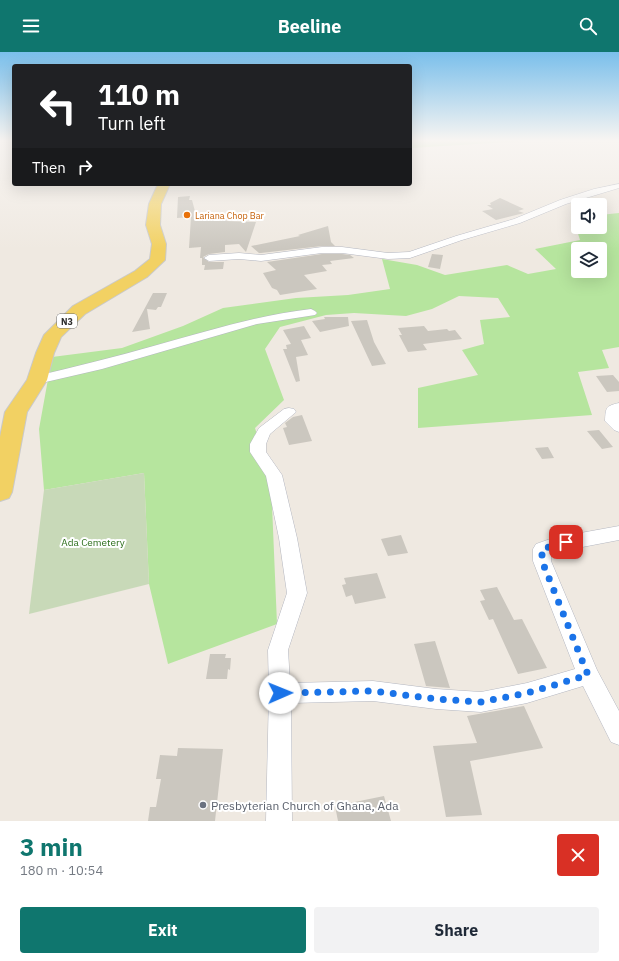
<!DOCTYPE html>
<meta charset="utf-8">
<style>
:root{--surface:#fff;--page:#f2f2f3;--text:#1f2937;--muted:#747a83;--accent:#0f766e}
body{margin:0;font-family:"IBM Plex Sans",sans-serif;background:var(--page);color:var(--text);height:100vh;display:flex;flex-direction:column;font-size:15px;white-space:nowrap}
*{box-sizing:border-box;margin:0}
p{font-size:13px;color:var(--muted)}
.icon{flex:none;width:22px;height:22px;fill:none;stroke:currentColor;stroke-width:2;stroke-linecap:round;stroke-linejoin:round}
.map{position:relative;height:769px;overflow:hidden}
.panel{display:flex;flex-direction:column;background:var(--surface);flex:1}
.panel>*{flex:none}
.guide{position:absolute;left:12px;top:12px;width:400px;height:122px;border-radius:4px;box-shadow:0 4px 16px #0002;background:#202124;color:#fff;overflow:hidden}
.tools{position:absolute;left:571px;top:146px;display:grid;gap:8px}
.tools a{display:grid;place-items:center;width:36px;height:36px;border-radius:4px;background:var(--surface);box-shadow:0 4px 16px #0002;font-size:20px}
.pin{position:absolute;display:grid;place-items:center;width:34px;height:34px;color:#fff;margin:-17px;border-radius:8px;box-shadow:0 2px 6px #0006}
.me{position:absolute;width:44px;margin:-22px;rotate:89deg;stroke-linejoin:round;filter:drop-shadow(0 0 3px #0008)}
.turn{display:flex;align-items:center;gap:14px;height:84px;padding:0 20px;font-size:18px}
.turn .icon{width:52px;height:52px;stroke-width:2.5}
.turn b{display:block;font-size:28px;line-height:34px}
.then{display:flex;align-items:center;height:38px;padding:0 20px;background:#0003;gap:8px;font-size:15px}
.round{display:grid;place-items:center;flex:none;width:42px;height:42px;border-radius:4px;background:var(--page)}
.summary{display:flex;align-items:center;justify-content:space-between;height:68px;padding:0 20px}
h1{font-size:24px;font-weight:700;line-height:30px;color:var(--accent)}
.action{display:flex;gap:8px;margin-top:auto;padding:8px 20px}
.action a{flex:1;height:46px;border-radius:4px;background:var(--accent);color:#fff;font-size:16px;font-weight:700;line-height:46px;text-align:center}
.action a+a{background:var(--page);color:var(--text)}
header{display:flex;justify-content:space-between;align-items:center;height:52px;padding:0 20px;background:var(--accent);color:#fff;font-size:18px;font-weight:700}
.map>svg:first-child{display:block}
.green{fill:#b6e59e;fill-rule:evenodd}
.cemetery{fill:#c8d9b8}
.building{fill:#cbc7bf}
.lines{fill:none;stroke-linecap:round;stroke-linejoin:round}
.minor-casing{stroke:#b4b7c1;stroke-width:1}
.primary-casing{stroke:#c9c9c9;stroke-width:2}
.minor{fill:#fff;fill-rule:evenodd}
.primary{fill:#f2d163;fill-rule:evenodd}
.route{stroke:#1a73e8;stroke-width:7;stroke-dasharray:0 12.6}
.food-dot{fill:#e8710a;stroke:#fff;stroke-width:1.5}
.worship-dot{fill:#6b7280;stroke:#fff;stroke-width:1.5}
.labels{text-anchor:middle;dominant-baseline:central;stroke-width:4;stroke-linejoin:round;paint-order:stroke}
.far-food-label{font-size:9px;fill:#c56008;stroke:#fff;text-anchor:start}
.shield{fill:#fff;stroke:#6d6d6d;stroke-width:1}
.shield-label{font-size:9px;font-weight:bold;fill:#2e2e2e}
.park-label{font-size:10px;fill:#2c6e1b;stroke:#fff}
.near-worship-label{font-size:12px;fill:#5b616d;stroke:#fff;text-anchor:start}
</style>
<header><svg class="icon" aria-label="menu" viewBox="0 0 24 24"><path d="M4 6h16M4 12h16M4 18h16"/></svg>Beeline<svg class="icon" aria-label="search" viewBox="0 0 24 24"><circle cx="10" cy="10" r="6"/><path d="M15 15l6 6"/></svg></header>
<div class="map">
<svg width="619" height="769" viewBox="0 0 619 769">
<rect width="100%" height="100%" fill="#efe9e1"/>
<path class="green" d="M410,89H527L410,96Z
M619,161V295L602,298L609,316L578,320L592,363L418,376V336L478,323L462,298L484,292L480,268L510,265L498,246L459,244L432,257L406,264L354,261L326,263L280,275L265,297L284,348L255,376L271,429L277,572L168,612L149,532L144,421L44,438L39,377L52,305L122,296L183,274L223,256L296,246L348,243L390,237L382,207L417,213L445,223L507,213L528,222L556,217L535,197L580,188L573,166H578V175H600V163ZM578,197H600V219H578Z"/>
<path class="cemetery" d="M144,421L149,532L29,562L44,438Z"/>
<path class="building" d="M190,144L189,148H192L196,163H204L203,166L227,167L226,169L256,170L246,200L239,192L225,193V200L209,202L203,205L209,210H224L223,217L204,218L205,213H202V206H200L201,195L189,196L191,165L177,166L178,145Z
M500,146L524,157L518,159L524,161L496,168L482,159L493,157L487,153H491L490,151Z
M328,174L331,190L335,194H322L261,201H259L251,194L300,184L298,183Z
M322,202H342L350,203L354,206L330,209L332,212L322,213L327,219L304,223L317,237L280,243L277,238L272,236L263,221L276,218L267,210Z
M432,202L443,203L440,217L428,215Z
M153,241H167L161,255H158L156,258L147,257L150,277L132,280Z
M324,265H348L349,274L320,280L312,269L325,267Z
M367,268L374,290L386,312L372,314L351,269Z
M304,274L311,286L301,288L308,303L296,305L300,329L296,330L283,297H287L286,293L291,292L283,278Z
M424,274L428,279L447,277L449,279L455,278L462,287L423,292L427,298L408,300L399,283H402L398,276Z
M613,323L619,330V339L607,340L596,324Z
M302,363L312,389L289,393L283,376L287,375L285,371L293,365Z
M599,378L613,395L602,397L587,379Z
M548,395L554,406L542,407L535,396Z
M401,483L408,501L388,504L381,487Z
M377,521L386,546L355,552L352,543L346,545L342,533L346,532L344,526Z
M497,535L514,568L522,567L547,616L518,622L493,567L489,568L480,549L485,548L480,538Z
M435,589L450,636L426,634L414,592Z
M210,602H226L225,606H231L230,618L228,617L227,627H206Z
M524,654L543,696L470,709L482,763L446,765L433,694L477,691L467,664Z
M178,696L223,697L215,769H148L150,755H156L161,727H156L160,703L177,704Z
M384,744L391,769H338L335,754Z"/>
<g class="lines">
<defs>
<path id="minor" d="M619,132V136L566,152L520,171L462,188L410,206L388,207L342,201H322L261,209L239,207L209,209L204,206L209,203L239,201L261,203L322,195H342L388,201L409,200L456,184L514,167L560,148L594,137Z
M311,257L315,259L317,261L315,263L257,272L102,317L37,332L32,331L30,328L32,325C74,315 115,305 157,293C208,279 258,263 311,257Z
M619,351V380L614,378L605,369C606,356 605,354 619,351Z
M289,356L294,357L296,360L270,382L266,392V400L282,423L297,486L307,541L288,598L290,631L373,629L436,637L481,640L527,631L575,617L533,509V497L536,492L553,486L619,474V488L551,501V509L597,618L619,659V693L611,690L583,634L527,651L481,660L436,657L373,649L291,651L292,769H266L269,641L268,598L287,541L279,486L266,424L250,400V392L259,376L284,357Z"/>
<path id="primary" d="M158,132H170L161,152L160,173L166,192L165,208L147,225L85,262L61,285L54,301L47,328L27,360L12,440L9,446L0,449V385L5,360L27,328L36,301L44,283L73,254L135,219L150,207L152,192L146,173L149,152Z"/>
</defs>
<use href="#minor" class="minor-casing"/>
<use href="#primary" class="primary-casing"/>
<use href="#minor" class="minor"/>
<use href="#primary" class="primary"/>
</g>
<linearGradient id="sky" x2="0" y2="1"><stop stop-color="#7abfeb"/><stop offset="0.45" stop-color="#f8f5f2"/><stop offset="1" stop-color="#f8f5f2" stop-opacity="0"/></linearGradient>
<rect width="619" height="197" fill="url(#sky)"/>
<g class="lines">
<path class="route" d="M280,641L373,639L436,647L481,650L527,641L588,623L542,509V497L566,490"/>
</g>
<circle class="food-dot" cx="187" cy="163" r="4"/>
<circle class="worship-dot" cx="203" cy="753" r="4"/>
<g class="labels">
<g class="far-food-label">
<text x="195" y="163">Lariana Chop Bar</text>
</g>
<rect class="shield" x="57" y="262" width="20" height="14" rx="3"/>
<g class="shield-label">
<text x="67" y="269">N3</text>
</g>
<g class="park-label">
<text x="93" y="490">Ada Cemetery</text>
</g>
<g class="near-worship-label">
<text x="211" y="753">Presbyterian Church of Ghana, Ada</text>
</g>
</g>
</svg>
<div class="tools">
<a><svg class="icon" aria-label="sound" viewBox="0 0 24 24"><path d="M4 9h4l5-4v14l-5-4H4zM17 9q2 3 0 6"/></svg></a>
<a><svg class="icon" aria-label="layers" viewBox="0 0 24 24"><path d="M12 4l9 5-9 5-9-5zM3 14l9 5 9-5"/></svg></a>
</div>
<div class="pin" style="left:566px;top:490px;background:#d93025"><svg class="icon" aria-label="arrive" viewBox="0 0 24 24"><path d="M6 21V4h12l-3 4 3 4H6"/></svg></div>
<svg class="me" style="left:280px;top:641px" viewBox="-20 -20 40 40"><circle r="19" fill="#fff"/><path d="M0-13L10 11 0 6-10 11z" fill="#1a73e8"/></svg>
<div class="guide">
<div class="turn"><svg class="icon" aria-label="left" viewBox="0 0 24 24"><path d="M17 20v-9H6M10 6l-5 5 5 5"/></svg><div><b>110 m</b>Turn left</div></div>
<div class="then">Then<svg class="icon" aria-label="right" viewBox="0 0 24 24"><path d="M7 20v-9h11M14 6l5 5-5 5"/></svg></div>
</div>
</div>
<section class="panel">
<div class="summary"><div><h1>3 min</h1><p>180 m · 10:54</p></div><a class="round" style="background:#d93025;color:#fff"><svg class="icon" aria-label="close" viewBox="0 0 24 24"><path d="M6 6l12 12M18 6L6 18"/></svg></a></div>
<div class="action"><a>Exit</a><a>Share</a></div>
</section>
